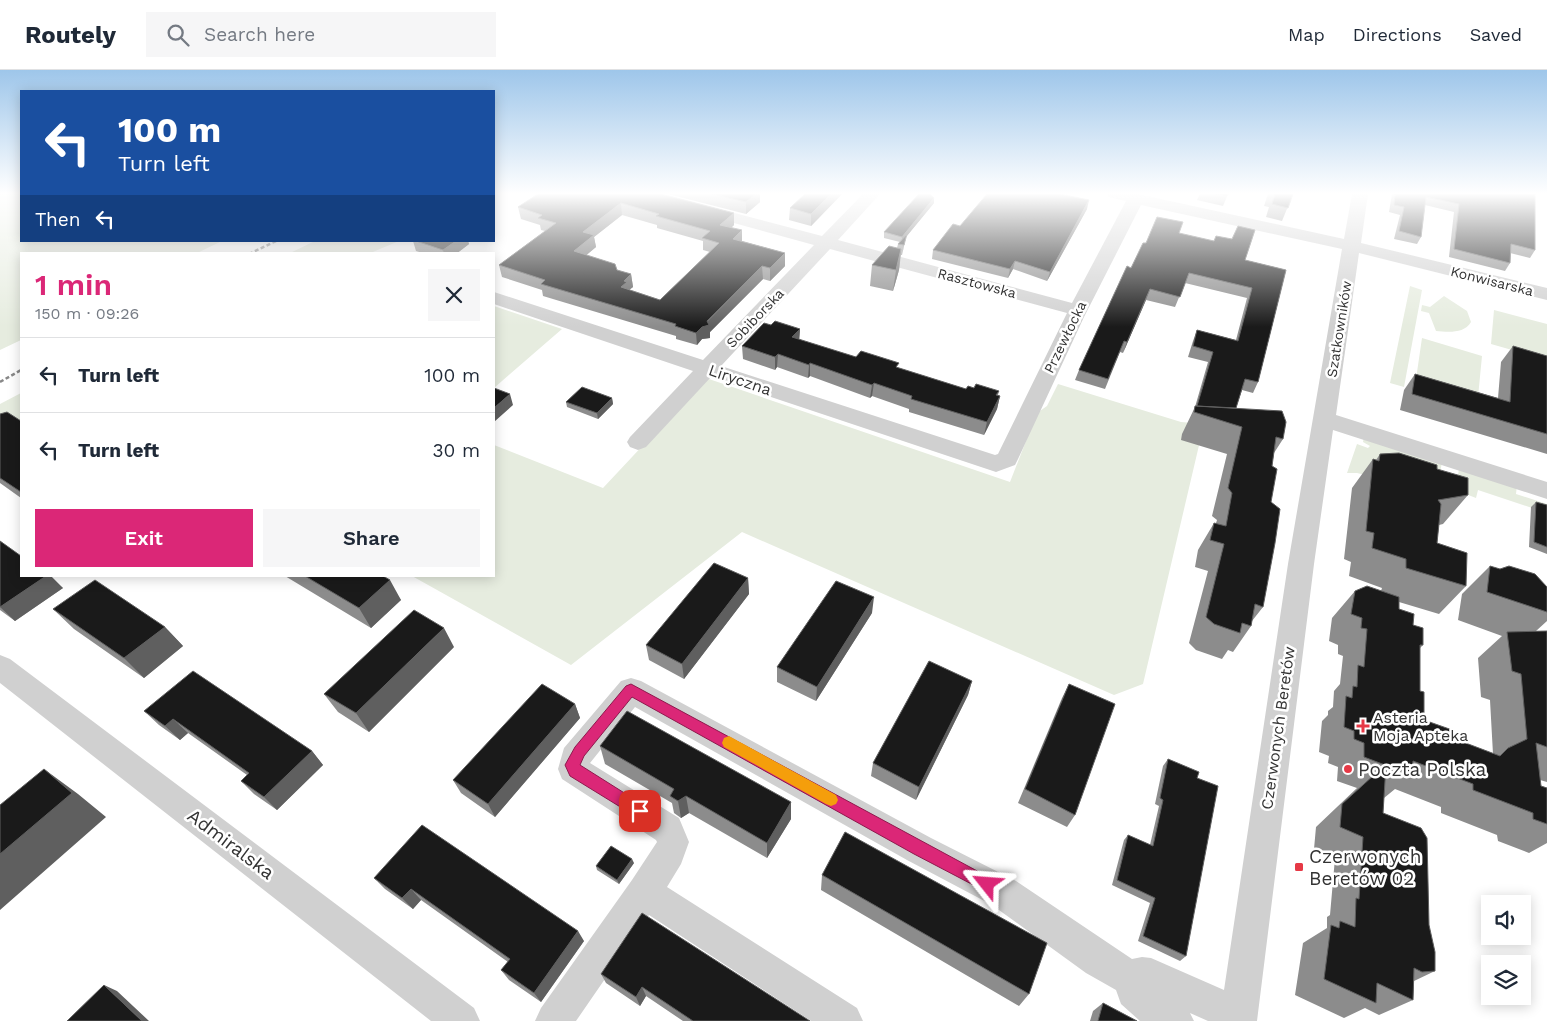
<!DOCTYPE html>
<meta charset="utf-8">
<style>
:root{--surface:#fff;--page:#f6f6f7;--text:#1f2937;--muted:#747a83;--line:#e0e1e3;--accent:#db2777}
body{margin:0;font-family:"Work Sans",sans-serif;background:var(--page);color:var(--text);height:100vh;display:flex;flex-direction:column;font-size:19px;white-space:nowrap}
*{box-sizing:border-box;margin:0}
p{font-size:16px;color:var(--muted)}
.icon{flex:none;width:28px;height:28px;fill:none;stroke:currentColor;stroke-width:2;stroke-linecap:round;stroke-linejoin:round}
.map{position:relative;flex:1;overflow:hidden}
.details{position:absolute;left:20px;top:182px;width:475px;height:325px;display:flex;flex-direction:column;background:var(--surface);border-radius:0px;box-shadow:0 2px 12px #0003}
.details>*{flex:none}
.hud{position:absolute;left:20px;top:20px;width:475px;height:152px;border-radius:0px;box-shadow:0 2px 12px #0003;background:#1a4fa0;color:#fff;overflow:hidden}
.controls{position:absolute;left:1481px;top:825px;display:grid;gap:10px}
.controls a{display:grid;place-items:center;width:50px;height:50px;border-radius:0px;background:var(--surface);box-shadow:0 2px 12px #0003;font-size:25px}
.pin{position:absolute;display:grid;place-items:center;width:42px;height:42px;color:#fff;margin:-21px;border-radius:10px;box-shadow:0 2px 8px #0006}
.me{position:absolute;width:55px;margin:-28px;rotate:298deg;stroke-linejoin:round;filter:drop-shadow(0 0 4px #0008)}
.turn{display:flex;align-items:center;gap:18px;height:105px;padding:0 15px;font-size:22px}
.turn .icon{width:65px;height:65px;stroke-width:2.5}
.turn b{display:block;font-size:35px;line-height:42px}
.then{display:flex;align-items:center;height:48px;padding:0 15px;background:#0003;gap:10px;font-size:19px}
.round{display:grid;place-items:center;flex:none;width:52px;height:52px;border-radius:0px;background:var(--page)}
.headline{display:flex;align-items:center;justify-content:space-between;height:85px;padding:0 15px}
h1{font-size:30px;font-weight:600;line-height:38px;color:var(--accent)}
.button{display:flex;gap:10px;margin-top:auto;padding:10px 15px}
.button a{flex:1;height:58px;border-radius:0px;background:var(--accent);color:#fff;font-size:20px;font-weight:600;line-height:58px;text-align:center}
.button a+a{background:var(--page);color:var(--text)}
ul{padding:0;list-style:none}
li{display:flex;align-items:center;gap:15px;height:75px;padding:0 15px;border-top:1px solid var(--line)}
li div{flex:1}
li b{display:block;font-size:19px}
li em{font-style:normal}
header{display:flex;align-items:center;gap:30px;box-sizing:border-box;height:70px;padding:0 25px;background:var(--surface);border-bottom:1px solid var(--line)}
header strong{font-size:24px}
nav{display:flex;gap:28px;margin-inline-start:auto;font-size:18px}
.search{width:350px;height:45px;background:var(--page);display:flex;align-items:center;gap:12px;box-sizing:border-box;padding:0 18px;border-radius:0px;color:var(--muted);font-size:19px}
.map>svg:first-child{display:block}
.green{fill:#e6ecdf}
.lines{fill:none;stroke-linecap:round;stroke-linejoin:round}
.minor{fill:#d0d0d0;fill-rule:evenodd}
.rail{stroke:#888;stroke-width:2.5;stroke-dasharray:4 2.5;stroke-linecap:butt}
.wall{fill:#8c8c8c;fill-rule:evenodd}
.shaded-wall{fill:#5f5f5f}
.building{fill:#1a1a1a;stroke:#5f5f5f;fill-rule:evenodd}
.route{fill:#db2777;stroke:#8e194d}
.slow{fill:#f59e0b}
.poi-dot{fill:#e63946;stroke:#fff;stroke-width:2}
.labels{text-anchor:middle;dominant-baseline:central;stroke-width:5;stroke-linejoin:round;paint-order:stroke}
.far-street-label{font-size:14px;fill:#333;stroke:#fff}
.street-label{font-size:16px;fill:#333;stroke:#fff}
.poi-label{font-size:16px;fill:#333;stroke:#fff;text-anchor:start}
.near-poi-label{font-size:19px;fill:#333;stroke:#fff;text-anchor:start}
.near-street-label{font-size:19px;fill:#333;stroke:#fff}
</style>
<header>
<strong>Routely</strong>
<div class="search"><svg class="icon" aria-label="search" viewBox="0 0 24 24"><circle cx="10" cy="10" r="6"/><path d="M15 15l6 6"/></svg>Search here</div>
<nav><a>Map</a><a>Directions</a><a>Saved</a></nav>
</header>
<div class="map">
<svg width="1547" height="951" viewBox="0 0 1547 951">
<rect width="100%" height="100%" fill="#fff"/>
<path class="green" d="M0,124H21V171H222L195,184H21V270L0,280Z
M315,171H399L368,184H288Z
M1410,216L1422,220L1404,317L1390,313Z
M1444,226L1467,241L1471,252C1464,264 1448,262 1436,261L1429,243L1421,241L1422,235L1430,237Z
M494,236L562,259L494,318Z
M1494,240L1547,254V290L1491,274Z
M1422,268L1482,286L1478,327L1416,309Z
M706,308L1010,412L1037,343L1047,336L1058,314L1181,352L1204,354L1143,614L1114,625L742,462L571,595L412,506H494V375L603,418Z
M21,323V355L0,363V334Z
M1364,366L1442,393L1438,411L1378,408L1357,403H1347L1357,374L1368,378L1370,376L1363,372Z
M1459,399L1517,415L1516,424L1547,434V443L1478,420L1476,428L1458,421L1456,417Z"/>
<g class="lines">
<path class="minor" d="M637,124H662L822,166L863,124H880L838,170L1072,233L1126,131L1109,127L1107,124H1138L1344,169L1352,124H1368L1361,173L1547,218V230L1359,183L1336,345L1547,412V429L1333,360L1314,494L1257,951H1208L1190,943L1194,951H1140L1121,934L1116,920L1086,903L992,835L907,790L635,637L590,693L679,748L689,772L681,794L667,817L857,938L863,951H811L649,845L576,951H535L541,938L632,810L657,772L656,770L562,709L558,699L564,678L621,611L631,608L641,611L931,768L1016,811L1132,889L1142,887L1151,888L1224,920L1288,494L1342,179L1141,135L1084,247L1018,389L1015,395L996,402L711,307L646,377L638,380L630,377L627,372L630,367L693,301L494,234V222L703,290L814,175L639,127ZM830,179L1067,243L998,384L995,385L721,296Z
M0,585L10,589L474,938L480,951H431L0,613Z"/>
<path class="rail" d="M249,184L276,171
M0,312L21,300"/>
</g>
<path class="wall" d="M538,124L734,143V155L731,158L742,171L785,183V196L770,211L763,209L710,262V268L702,269L697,275L676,269V266L543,226L542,220L502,207L499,195L545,161L541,160L540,155L521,149L518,137ZM622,145L657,155V158L703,171V180L710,182L660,230L629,220L633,217L631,204L617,200L586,185L596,177L594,167Z
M668,124H760V132L746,144Z
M805,124H842L811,156L789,150L790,138Z
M1198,124H1228L1223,136L1197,130L1200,124Z
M1268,124H1293L1282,151L1266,147L1269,137L1264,136Z
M1392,124H1535V180L1530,188L1510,183V193L1505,201L1449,187L1454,142L1425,135L1421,167L1417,174L1394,169L1400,145L1389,142Z
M934,128V133L906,167L902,185H901L899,200L893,221L870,216L872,195L897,178L898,174L900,172L884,168V162Z
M1087,139L1047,211L1013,199L1008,208L932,189L933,180L960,156Z
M1179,163L1245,190L1286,200L1258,312L1253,323L1242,320L1236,338L1283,369L1274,383L1272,396L1271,432L1263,537L1252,551L1251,556L1233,582L1228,580L1222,589L1196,580L1189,573L1208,501L1195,497L1198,480L1214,453H1216L1217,450L1212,446L1227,384L1181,370L1182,364L1195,337L1208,292L1188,287L1193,271L1197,260L1236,270L1247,228L1185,213L1175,237L1146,230L1123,283L1120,282L1105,319L1075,310L1079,300L1131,198L1146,173Z
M413,171H468L469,174L456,184H426L416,181Z
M771,255L800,259L799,270L856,287L898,298L966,319L974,318L999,321L998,325L1000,326L997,339L984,365L909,342V339L872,326L870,328L810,306L808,308L777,297L775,300L743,289L742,276Z
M1513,276L1547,286V384L1400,340L1404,320L1415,304L1498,328L1501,292Z
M612,328L613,334L598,349L567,337L566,332Z
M0,344L21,351V428L0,413Z
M1380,384L1437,399L1468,425L1443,454L1439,455L1437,473L1466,516L1439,544L1399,532V539L1413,555L1423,575L1420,578V621L1424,650L1463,672L1493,684L1490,630L1481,627L1478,588L1502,566L1458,550L1462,524L1490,496L1547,517V551L1536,561H1547V712L1540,710L1541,716L1547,718V773L1529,783L1498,771L1497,765L1441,743V737L1395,719L1384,728L1383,743L1429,855L1435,901L1414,911L1413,930L1379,945L1365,938L1344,948L1295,925L1303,873L1327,858V847L1330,845L1335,788L1314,779L1316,757L1357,718L1337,711L1338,697L1328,693L1329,686L1319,682L1322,651L1328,645V641L1333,637L1334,621L1340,614L1343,586L1338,584V575L1329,571L1332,548L1355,521H1381L1382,518L1349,506L1351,492L1344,489L1352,418L1373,389L1376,390Z
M1536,432L1547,435V497V484L1529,477L1531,437Z
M0,471L63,518L15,551L0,540Z
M285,506H383L401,530L371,558Z
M748,508L749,524L684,609L649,590L646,575Z
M53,539L165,557L183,576L144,608L74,559Z
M872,543L816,631L777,612V597Z
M454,577L369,662L338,642L324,624Z
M972,611L968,625L916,730L871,706L873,693Z
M1069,614L1075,745L1067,757L1018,733L1062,628Z
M575,634L580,648L495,747L461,723L453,710Z
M144,641L312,681L323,695L277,740L254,724L241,711L247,705L188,663L180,670L159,655Z
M600,676L791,732V749L767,788L689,743L681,748L674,743L672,733L605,694Z
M1168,689L1197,708L1186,886L1180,891L1138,871L1150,833L1112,815L1124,770L1128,765L1150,775L1159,736L1155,734L1163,696Z
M634,793L619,814L597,800L596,796Z
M822,805L1029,924L1019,936L821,820Z
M374,808L584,871L541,932L509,910L501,900L508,892L421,830L413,839L385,819Z
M601,904L810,951H683L646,926L640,936L606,913Z
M1103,933L1137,951H1090L1093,941Z"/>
<path class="shaded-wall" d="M752,124H760V132L746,144V132Z
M831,124H842L811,156V144Z
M934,128V133L906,167L902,185L904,175L902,172V167Z
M1089,130L1087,139L1047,211L1050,202Z
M621,133L622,145L594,167L596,177L576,194L574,181L583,162Z
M734,143V155L721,167L720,155Z
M742,160V172L733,169Z
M456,171H468L469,174L456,184H444L443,180Z
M901,179L899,200L893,221L896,200Z
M785,183V196L770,211V198Z
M1015,191L1013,199L1008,208L1010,199Z
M762,196L763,209L710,262V268L702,269L697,275L696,263Z
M631,204L633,217L629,220L621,217L624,211Z
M1150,219L1146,230L1123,283L1127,272Z
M800,259L799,272L792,267Z
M778,284L777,297L775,300V287Z
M810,293V306L808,308L809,295Z
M874,313L872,326L870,328L872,315Z
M510,324L513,335L494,352V338Z
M1000,326L997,339L984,365L987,352Z
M612,328L613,334L598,349L597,343Z
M46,506H51L63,518L15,551L0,537Z
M748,508L749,524L684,609L682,594Z
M390,510L401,530L371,558L359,538Z
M874,527L872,543L816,631L817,617Z
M165,557L183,576L144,608L124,588Z
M444,558L454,577L369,662L356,643Z
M972,611L968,625L916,730L919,717Z
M575,634L580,648L495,747L488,734Z
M173,649L188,663L180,670L165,656Z
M312,681L323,695L277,740L264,727Z
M44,699L78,724L106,747L0,840V784Z
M686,726L689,743L681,748L678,731Z
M791,732V749L767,788V773Z
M632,789L634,793L619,814L617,810Z
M411,819L421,830L413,839L402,828Z
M578,861L584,871L541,932L534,923Z
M104,915L117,921L149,951H142Z
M642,917L646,926L640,936L636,927Z"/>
<path class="building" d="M538,124H661L734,143L720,155L742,160L733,169L785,183L770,198L762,196L707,251L709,255L702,257L696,263L675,256L676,254L541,214L545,210L499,195L556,153L538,148L542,145L518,137ZM621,133L659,144L656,146L710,161L702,168L719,173L660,230L621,217L627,212L624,211L631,204L617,200L615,194L574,181L594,165L583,162Z
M712,124H756L746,132Z
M805,124H831L811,144L790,138Z
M919,124H930L934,128L902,167L884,162Z
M987,124H1060L1089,130L1050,202L1015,191L1010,199L933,180L953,154L960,156Z
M1215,124H1228L1227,126Z
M1274,124H1293L1288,138L1272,134L1275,124Z
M1395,124H1535V180L1511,174L1510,193L1454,179L1459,134L1426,127L1421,167L1399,161L1404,137L1394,135Z
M1157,147L1183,152L1179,163L1214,171L1216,166L1232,169L1238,156L1255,160L1245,190L1286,200L1258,312L1245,309L1236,338L1197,336L1213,282L1193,276L1197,260L1238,271L1252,218L1189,203L1180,227L1150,219L1127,272L1124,271L1108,309L1079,300L1127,196L1131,198L1143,173H1146Z
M907,164L904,175L898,174Z
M416,171H456L443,180Z
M889,176L901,179L896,200L872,195Z
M775,251L800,259L792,267L856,287L861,281L899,293L896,297L966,319L968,316L974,318L976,314L999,321L996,325L1000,326L987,352L911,329L912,326L874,313L872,315L810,293L809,295L778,284L775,287L742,276L764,253L771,255Z
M1513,276L1547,286V364L1412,324L1415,304L1510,332Z
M582,317L612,328L597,343L566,332Z
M494,318L510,324L494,338Z
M1195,336L1282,341L1286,352L1283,369L1276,367L1272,396L1277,399L1271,432L1280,439L1275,473L1263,537L1255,534L1251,556L1242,553L1240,563L1214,554L1206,547L1224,474L1210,470L1214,453L1226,456L1232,423L1228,418L1242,357L1194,342Z
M7,342L21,351V422L0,408V344Z
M1399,383L1437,395V399L1468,408V425L1438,430L1441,434L1437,473L1467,483L1466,516L1406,498V489L1372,478L1374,463L1366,461L1373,389L1379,391L1380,384Z
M1536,432L1547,435V477L1534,472Z
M0,471L21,486V506H46L0,537Z
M714,493L748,508L682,594L646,575Z
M1490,496L1500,499L1509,496L1535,504L1547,517V542L1487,522Z
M305,506H383L390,510L359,538Z
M95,510L165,557L124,588L53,539Z
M836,511L874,527L817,617L777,597Z
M1367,516L1399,527V539L1414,544L1413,555L1423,558V575H1420V621L1424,622V650L1455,661L1463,672L1500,686L1508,678L1527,669L1521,604L1512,601L1507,562L1547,561V677L1536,673L1541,716L1547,718V754L1533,749V743L1473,720V714L1413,691L1412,705L1386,695L1383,743L1421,758L1427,768L1429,855L1435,882V901L1422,902L1414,898L1413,930L1377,913L1376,933L1324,909L1331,855L1339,858L1340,851L1355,857L1356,828L1359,829L1363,767L1340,757L1342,734L1385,695L1364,687V673L1354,669V661L1344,657L1346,626L1352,628L1353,616L1357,617L1358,595L1364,597L1367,559L1361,558L1362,548L1351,544L1355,521Z
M414,540L444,558L356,643L324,624Z
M929,591L972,611L919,717L873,693Z
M193,601L312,681L264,727L241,711L249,703L173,649L165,656L144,641Z
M542,614L575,634L488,734L453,710Z
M1069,614L1115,634L1075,745L1025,719Z
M627,641L791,732L767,773L686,726L678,731L670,726L674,719L600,676Z
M1168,689L1199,702L1197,708L1218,716L1186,886L1143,866L1155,828L1117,810L1128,765L1153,776L1163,730L1160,728Z
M44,699L72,723L0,784V735Z
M422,755L578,861L534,923L501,900L510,889L411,819L402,828L374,808Z
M845,762L1047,873L1029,924L822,805Z
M611,776L632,789L617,810L596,796Z
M642,843L810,951H693L642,917L636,927L601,904Z
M104,915L142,951H67Z
M1103,933L1137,951H1098Z"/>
<linearGradient id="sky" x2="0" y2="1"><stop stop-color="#9ec6ea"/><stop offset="0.48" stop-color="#fff"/><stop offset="1" stop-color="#fff" stop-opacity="0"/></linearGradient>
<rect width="1547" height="257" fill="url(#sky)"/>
<path class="route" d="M631,614L992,809L995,814L992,819L987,822L981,819L914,784L632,627L584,686L580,695L645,736L647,741L645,746L640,748L635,746L570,706L565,695L575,677L626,616Z"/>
<path class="slow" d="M729,666L836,725L838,730L836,734L831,736L826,734L724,677L722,673L724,668Z"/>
<g class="poi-dot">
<path d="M1360.5 648.5h5v5h5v5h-5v5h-5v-5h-5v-5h5z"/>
<circle cx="1348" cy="699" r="5"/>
<rect x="1294" y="792" width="10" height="10" rx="2.5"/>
</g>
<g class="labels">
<g class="far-street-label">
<text transform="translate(1492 211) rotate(14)">Konwisarska</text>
<text transform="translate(977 213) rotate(15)">Rasztowska</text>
<text transform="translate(755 248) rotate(-46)">Sobiborska</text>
<text transform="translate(1339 259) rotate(-81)">Szatkowników</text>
<text transform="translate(1065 267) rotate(-64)">Przewłocka</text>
</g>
<g class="street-label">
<text transform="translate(740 310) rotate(19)">Liryczna</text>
<text transform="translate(1278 658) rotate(-82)">Czerwonych Beretów</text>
</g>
<g class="poi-label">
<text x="1373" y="647">Asteria<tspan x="1373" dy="18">Moja Apteka</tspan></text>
</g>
<g class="near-poi-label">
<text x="1358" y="699">Poczta Polska</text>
<text x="1309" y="786">Czerwonych<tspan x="1309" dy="22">Beretów 02</tspan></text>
</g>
<g class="near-street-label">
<text transform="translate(231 774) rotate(37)">Admiralska</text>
</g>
</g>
</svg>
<div class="controls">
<a><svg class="icon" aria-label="sound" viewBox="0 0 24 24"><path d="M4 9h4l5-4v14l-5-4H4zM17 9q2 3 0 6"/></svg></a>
<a><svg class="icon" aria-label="layers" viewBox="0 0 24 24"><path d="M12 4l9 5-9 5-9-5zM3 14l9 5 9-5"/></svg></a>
</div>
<div class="pin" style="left:640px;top:741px;background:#d93025"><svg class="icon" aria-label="arrive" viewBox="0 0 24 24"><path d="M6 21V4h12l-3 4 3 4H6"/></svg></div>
<svg class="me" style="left:987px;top:814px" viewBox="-20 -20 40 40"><path d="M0-17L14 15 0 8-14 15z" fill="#db2777" stroke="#fff" stroke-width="4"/></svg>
<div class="hud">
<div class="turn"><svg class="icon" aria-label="left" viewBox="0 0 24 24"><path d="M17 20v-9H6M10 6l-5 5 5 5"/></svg><div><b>100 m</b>Turn left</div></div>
<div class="then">Then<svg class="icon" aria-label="left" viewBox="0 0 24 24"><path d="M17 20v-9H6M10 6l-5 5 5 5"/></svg></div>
</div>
<section class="details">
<div class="headline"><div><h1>1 min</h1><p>150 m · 09:26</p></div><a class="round"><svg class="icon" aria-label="close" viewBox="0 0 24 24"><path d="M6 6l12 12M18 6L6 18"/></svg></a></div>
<ul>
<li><svg class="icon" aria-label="left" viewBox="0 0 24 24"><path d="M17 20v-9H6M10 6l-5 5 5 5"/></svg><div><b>Turn left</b></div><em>100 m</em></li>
<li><svg class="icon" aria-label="left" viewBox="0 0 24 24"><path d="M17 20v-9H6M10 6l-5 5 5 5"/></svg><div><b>Turn left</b></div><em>30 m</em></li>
</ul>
<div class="button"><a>Exit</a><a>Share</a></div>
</section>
</div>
